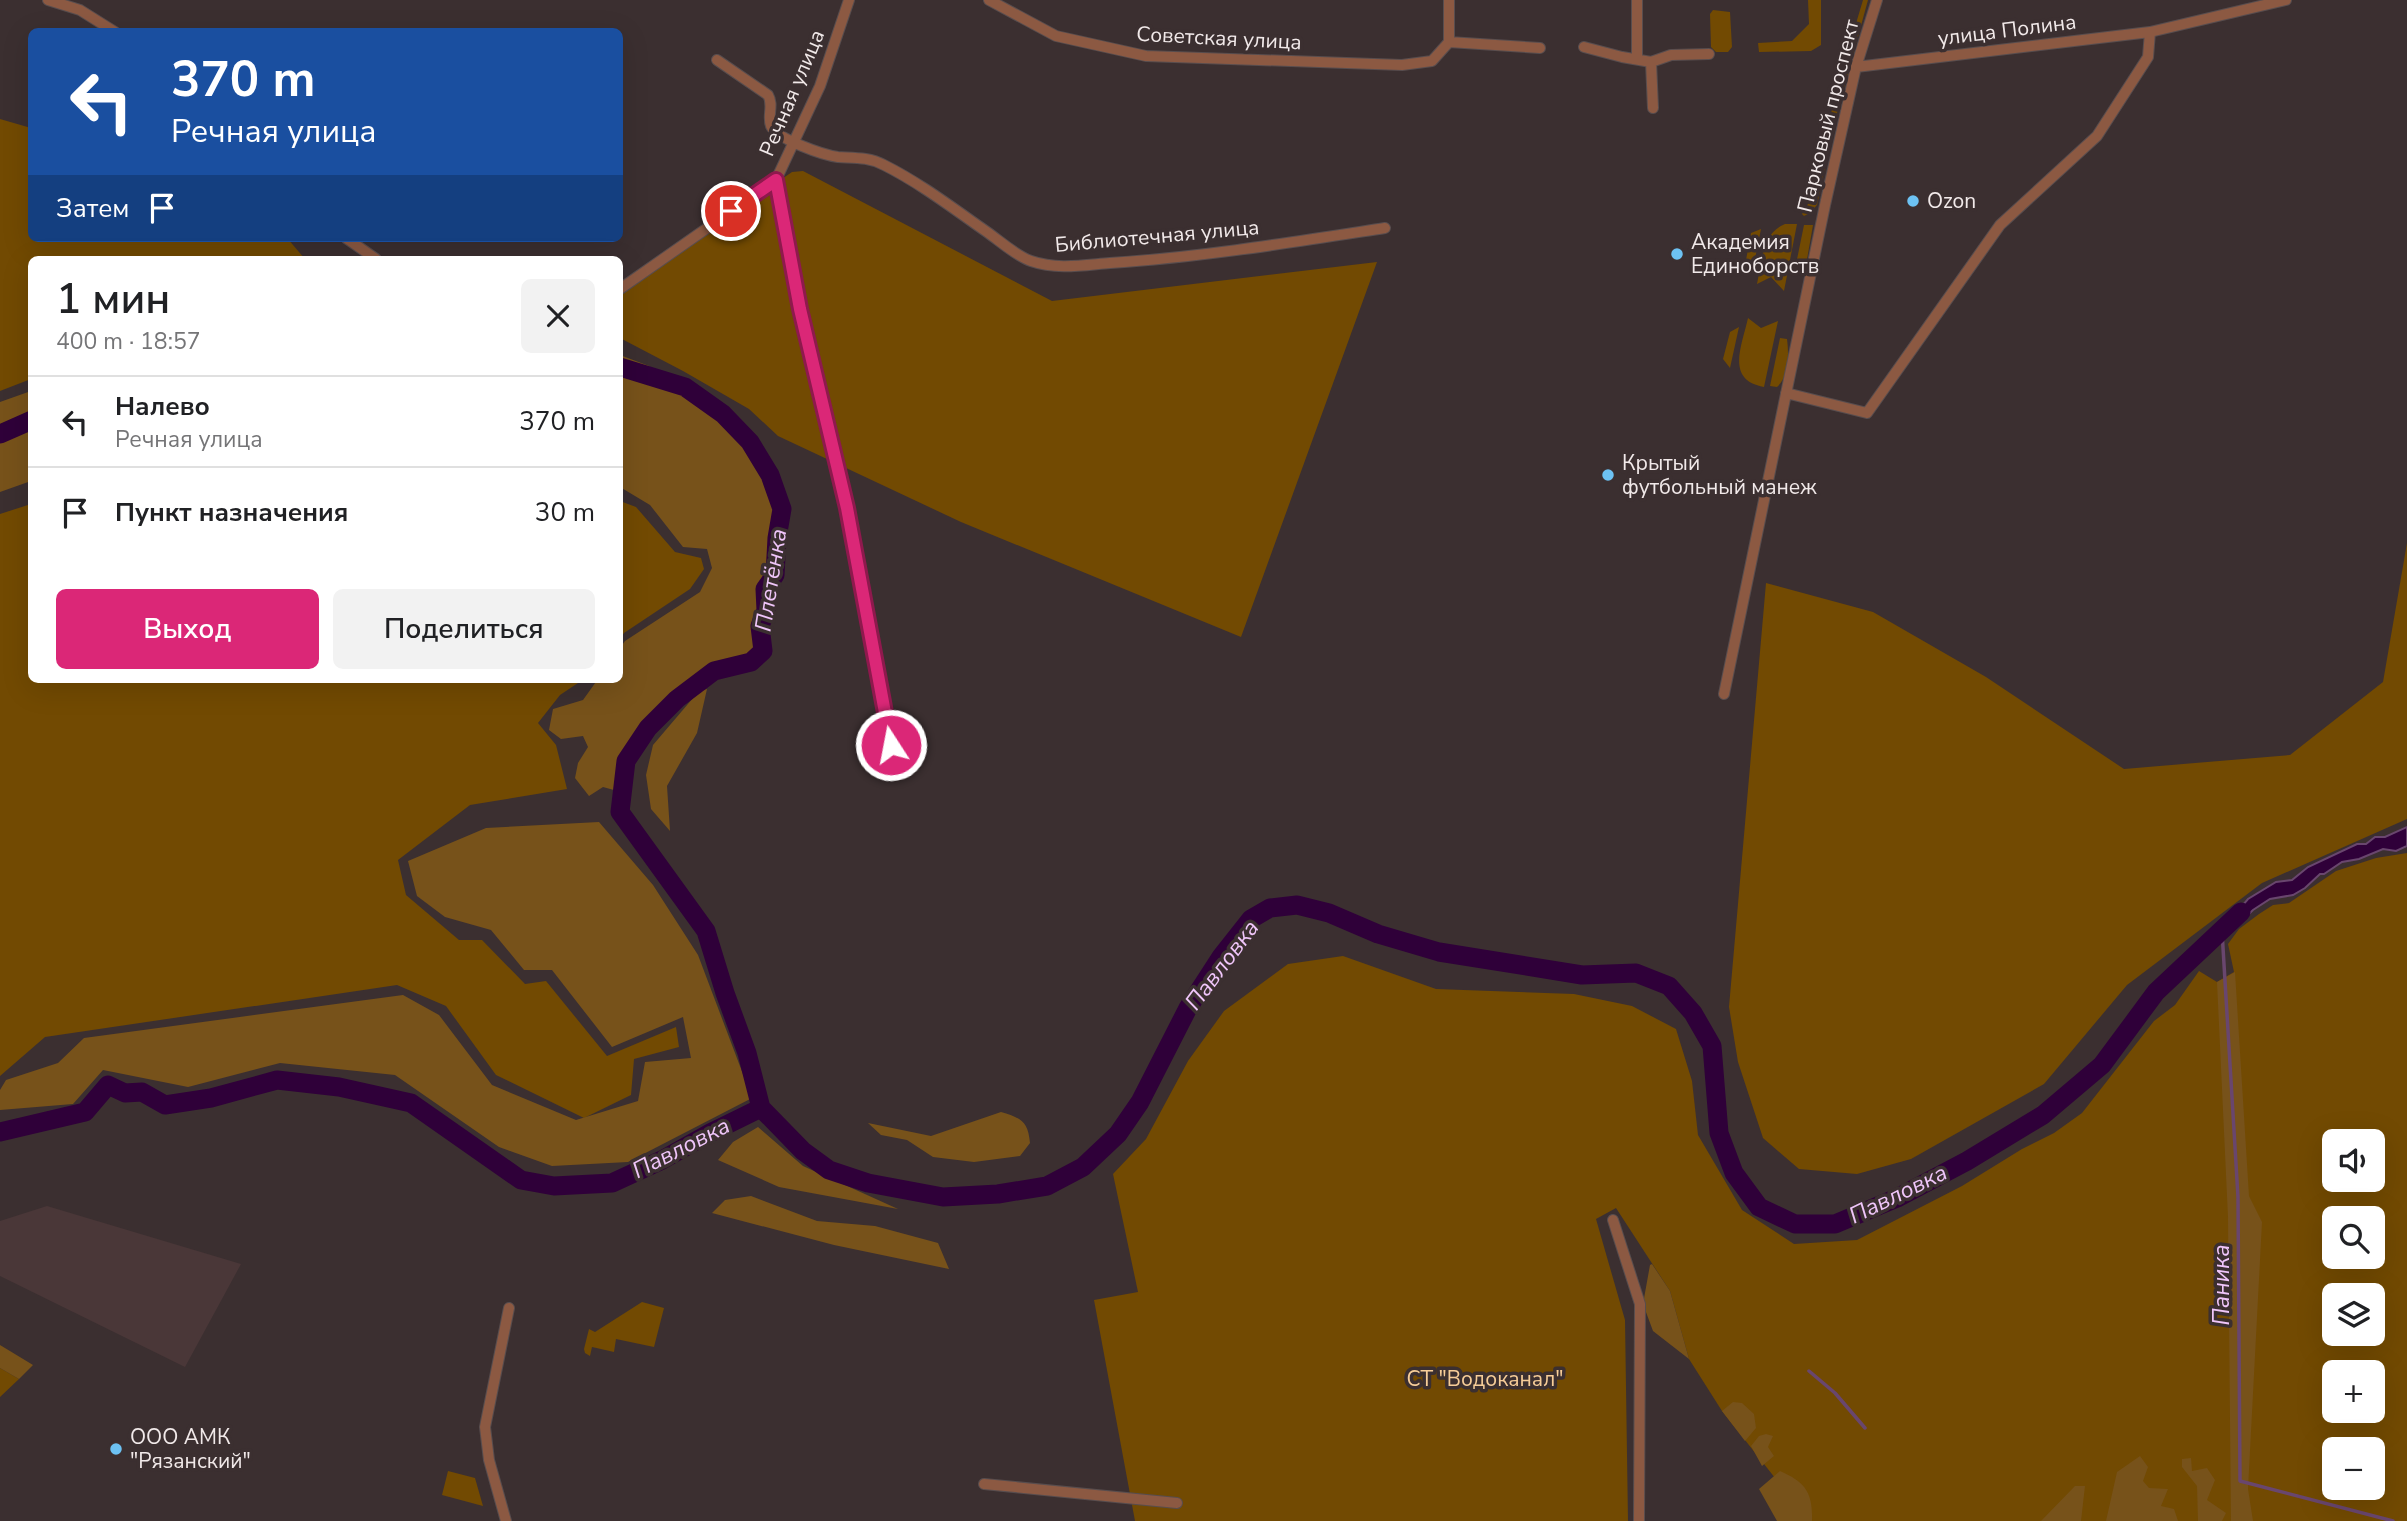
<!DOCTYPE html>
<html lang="ru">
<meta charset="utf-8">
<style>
:root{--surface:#fff;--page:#f2f2f2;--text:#202124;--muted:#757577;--line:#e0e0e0;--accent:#db2777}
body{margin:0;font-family:"Nunito Sans",sans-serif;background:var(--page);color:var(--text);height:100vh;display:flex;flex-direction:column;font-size:26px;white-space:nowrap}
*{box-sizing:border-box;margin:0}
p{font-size:23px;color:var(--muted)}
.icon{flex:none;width:38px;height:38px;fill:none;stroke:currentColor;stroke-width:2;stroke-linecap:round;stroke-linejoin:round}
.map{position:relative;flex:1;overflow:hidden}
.drawer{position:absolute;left:28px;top:256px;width:595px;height:427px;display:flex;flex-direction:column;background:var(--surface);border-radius:10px;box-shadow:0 7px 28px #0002}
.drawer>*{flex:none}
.top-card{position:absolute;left:28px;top:28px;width:595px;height:214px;border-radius:10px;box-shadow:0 7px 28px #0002;background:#1a4fa0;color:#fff;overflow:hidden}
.buttons{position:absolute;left:2322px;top:1129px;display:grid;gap:14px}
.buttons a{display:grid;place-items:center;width:63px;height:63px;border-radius:10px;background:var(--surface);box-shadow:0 7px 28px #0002;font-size:35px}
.pin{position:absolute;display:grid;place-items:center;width:60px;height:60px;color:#fff;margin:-30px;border:4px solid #fff;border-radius:50%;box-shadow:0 2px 7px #0007}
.me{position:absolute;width:77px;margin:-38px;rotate:349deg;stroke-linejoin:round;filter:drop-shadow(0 0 5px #0008)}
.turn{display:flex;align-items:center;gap:24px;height:147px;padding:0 28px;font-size:32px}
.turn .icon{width:91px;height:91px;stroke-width:2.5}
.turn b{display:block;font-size:49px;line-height:60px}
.then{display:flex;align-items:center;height:66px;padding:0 28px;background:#0003;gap:14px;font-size:26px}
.round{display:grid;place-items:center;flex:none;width:74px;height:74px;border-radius:10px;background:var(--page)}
.overview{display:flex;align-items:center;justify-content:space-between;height:119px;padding:0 28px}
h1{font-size:42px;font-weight:600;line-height:52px}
.action{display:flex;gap:14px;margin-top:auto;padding:14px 28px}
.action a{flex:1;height:80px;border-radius:10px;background:var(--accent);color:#fff;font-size:28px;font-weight:600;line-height:80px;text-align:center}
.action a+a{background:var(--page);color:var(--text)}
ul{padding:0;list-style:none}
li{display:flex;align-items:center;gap:21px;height:91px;padding:0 28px;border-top:2px solid var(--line)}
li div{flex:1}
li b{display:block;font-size:26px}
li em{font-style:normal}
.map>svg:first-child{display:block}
.built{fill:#4a3738}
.green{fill:#724a02;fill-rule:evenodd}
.forest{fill:#77521a}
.water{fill:#2f0039;stroke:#69466e;stroke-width:2}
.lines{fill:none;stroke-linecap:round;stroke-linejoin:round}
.stream{stroke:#69466e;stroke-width:3.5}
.river{stroke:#2f0039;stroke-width:19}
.street-casing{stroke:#584d4e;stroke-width:12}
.street{stroke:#8c5942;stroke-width:10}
.route-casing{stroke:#8e194d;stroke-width:18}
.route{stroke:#db2777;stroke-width:12}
.poi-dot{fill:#6dc2f3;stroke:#3b2f30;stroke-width:2.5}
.labels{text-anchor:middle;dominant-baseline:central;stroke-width:7;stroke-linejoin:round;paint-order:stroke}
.street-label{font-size:21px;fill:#f1e9e9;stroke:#3b2f30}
.poi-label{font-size:21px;fill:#f1e9e9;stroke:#3b2f30;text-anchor:start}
.park-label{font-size:21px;fill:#f7cd98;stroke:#3b2f30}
.water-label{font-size:23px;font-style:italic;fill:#f0c6fa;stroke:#3b2f30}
</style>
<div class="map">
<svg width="2407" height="1521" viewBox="0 0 2407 1521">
<rect width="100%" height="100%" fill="#3b2f30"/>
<path class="built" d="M47,1206L241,1264L185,1367L0,1276V1221Z"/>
<path class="green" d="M1808,0H1821V45L1811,51L1759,52L1758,43L1792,41L1809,24Z
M1863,0H1868L1834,124L1817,205L1810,213L1804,216L1802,214C1821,187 1822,153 1829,121C1839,80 1851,40 1863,0Z
M1713,10L1730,12L1732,47L1728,52H1716L1711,47L1710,14Z
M0,119L31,128L32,238H287L305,259H32L31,379L0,391Z
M803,171L1052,301L1377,262L1241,637L961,522L778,436L749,409L683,371L620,338V290L792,172Z
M1785,224H1797L1784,291L1771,277L1757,284C1762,261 1761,234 1785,224Z
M1804,225H1813L1805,271L1801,275L1794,274Z
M1761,229L1753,269L1746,260L1751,233Z
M1748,318L1761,328L1778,321L1764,387C1725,380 1742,346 1748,318Z
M1739,327L1730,368L1723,359L1730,332Z
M1780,338L1787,339C1789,354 1789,377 1777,387L1770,386Z
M620,501L636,507L675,552L701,558L704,569L690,589L624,633L620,639Z
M31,504L32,679H584L560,695L538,723L556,745L567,789L470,805L398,860L406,895L459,940H482L525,984L546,981L607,1056L676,1027L679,1047L634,1059L631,1095L584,1118L496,1075L446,1006L397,985L45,1037L0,1076V514Z
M2407,543V819L2262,883L2127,985L2044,1084L1911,1159L1857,1174L1799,1169L1763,1138L1738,1062L1729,1007L1766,583L1873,612L1986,677L2124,769L2290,755L2383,682Z
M2407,853V1521H1809L1722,1411L1689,1359L1670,1291L1616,1208L1596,1219L1625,1320L1628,1521H1135L1094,1300L1138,1292L1113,1174L1146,1139L1188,1061L1224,1011L1288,964L1343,956L1436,989L1574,994L1632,1006L1676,1029L1692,1081L1698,1135L1742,1210L1794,1244L1857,1240L1962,1186L2022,1149L2054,1133L2082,1113L2154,1021L2175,1005L2199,971L2217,982L2234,972L2228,944L2239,929L2259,914L2273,905L2289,903L2336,871L2376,858ZM2334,1141H2373V1180H2334ZM2334,1218H2373V1256H2334ZM2334,1295H2373V1334H2334ZM2334,1372H2373V1410H2334ZM2334,1449H2373V1488H2334Z
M642,1302L664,1308L654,1347L616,1339L614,1352L592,1347L590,1356L585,1353L584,1349L589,1329L595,1332Z
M0,1368L19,1379L0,1397Z
M448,1471L475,1478L483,1506L442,1495Z"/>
<path class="forest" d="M620,355L649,366L662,380L685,387L723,414L750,442L770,475L782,509L777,538L775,575L765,589L766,610L760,626L763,651L751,662L714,671L677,699L648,728L626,761L621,792L603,787L589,796L575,778L578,763L588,747L583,736L561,739L549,730L553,709L583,700L598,679H620V648L625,641L700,592L712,568L707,549L683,547L650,505L620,487Z
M31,391V481L0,492V402Z
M707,689L697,733L667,786L670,831L651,809L646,775L653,745L699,691Z
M599,822L653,885L698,955L752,1098L628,1162L552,1166L499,1147L395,1075L280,1063L188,1087L103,1070L73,1104L0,1110V1090L6,1080L58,1063L84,1038L403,995L439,1015L492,1085L576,1120L638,1101L645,1062L691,1058L683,1017L612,1047L552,970H524L491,930L445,917L417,896L408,861L486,828Z
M2235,972L2249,1196L2262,1222L2248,1489L2253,1521H2231L2228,1217L2217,982Z
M1001,1112C1021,1118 1028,1121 1030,1143L1020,1156L974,1162L933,1157L907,1140L881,1135L868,1123L931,1136Z
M758,1127L803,1166L898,1209L779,1187L718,1160L733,1142Z
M751,1196L817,1221L875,1226L938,1243L949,1269L834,1245L712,1213L725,1200Z
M1652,1264L1670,1291L1689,1359L1653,1331L1643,1304L1650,1265Z
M0,1345L33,1365L19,1379L0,1368Z
M1733,1402L1742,1403L1754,1414L1756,1428L1745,1441L1722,1411Z
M1766,1434L1773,1436L1768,1447L1774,1456L1762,1466L1751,1446L1759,1436Z
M2140,1456L2148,1467L2143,1481L2149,1488L2168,1489L2161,1506L2174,1509L2178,1521H2106L2117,1472Z
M2191,1458L2192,1471L2207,1468L2215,1480L2207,1500L2226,1513L2222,1521H2198L2197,1486L2182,1467V1459Z
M1780,1471C1805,1482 1813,1492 1812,1521H1777L1759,1489Z
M2075,1486H2085L2081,1521H2041Z"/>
<path class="water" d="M2407,827V846L2396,851L2383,849L2359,859L2342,862L2324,874H2320L2305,888L2293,895L2270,899L2253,910L2225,937L2223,922H2226L2230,911L2243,905L2248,899L2276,882L2292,880L2308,867L2357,844H2366L2375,837H2385Z"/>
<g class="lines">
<path class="stream" d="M2222,931L2238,1197L2240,1481L2393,1521
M1809,1371L1835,1393L1865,1428"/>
<path class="river" d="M620,367L685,387L723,414L750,442L770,475L782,509L777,538L775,575L765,589L766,610L760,626L763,651L751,662L714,671L677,699L648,728L626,761L620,812L706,931L725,993L747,1053L761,1108L803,1151L829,1170L868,1183L943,1197L998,1194L1047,1186L1083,1167L1118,1134L1140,1102L1188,1008L1221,957L1251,919L1270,908L1297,905L1329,913L1378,934L1439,952L1582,975L1636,973L1669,986L1693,1013L1712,1046L1719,1133L1734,1173L1759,1207L1795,1224H1835L1897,1198L1967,1161L2043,1115L2102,1065L2156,992L2241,912
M0,434L32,420
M0,1132L85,1112L108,1085L125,1093L142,1092L165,1105L211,1098L277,1080L339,1087L411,1103L521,1180L554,1186L612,1183L662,1160L710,1133L761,1108"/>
<defs>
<path id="street" d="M48,0L80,10L115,32
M989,0L1056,36L1146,56L1402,65L1432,61L1449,42V0
M1637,0V59
M1449,42L1540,48
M1584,47L1622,57L1651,62
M717,60L768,95C774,105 767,116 771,126C777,139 823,155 838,157C854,158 869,157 884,165C920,183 954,209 987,232C1000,241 1016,256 1031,261C1057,270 1084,265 1110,263C1202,257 1294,242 1385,228
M1856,67L2150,32L2286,0
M1653,108L1651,62L1671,55L1709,54
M776,180L800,309L847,508L891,745
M346,238L376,259
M620,289L776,180L820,86L849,0
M1786,393L1867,413L2000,225L2097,136L2148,57L2150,32
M1724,694L1825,205L1856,67L1877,0
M1613,1220L1640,1304L1639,1521
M984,1484L1177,1503
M506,1521L489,1460L485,1427L509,1308"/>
</defs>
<use href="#street" class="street-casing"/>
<use href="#street" class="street"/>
</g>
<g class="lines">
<defs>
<path id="route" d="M731,211L776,180L800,309L847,508L891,745"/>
</defs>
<use href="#route" class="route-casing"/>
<use href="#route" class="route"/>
</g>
<g class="poi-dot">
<circle cx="1913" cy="201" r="7"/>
<circle cx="1677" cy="254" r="7"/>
<circle cx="1608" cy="475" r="7"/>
<circle cx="116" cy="1449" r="7"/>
</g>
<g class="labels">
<g class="street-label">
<text transform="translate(2007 30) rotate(-7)">улица Полина</text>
<text transform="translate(1219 38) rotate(3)">Советская улица</text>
<text transform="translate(792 93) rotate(-67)">Речная улица</text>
<text transform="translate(1828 116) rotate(-76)">Парковый проспект</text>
<text transform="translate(1157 236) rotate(-5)">Библиотечная улица</text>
</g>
<g class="poi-label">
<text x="1927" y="201">Ozon</text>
<text x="1691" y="242">Академия<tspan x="1691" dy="24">Единоборств</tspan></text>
<text x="1622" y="463">Крытый<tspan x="1622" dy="24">футбольный манеж</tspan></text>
<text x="130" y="1437">ООО АМК<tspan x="130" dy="24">"Рязанский"</tspan></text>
</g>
<g class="park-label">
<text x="1485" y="1379">СТ "Водоканал"</text>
</g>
<g class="water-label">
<text transform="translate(771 580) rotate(-81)">Плетёнка</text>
<text transform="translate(1222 965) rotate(-53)">Павловка</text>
<text transform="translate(681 1148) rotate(-27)">Павловка</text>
<text transform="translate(1898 1194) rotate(-26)">Павловка</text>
<text transform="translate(2221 1285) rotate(-90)">Паника</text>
</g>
</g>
</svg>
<div class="buttons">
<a><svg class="icon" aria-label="sound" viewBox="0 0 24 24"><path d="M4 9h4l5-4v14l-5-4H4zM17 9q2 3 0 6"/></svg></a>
<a><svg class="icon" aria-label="search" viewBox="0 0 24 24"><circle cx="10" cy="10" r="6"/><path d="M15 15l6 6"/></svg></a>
<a><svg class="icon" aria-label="layers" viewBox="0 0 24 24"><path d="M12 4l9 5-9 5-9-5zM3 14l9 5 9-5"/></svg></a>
<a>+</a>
<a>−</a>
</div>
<div class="pin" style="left:731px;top:211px;background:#d93025"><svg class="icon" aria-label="arrive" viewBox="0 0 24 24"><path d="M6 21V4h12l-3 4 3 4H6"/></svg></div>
<svg class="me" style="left:891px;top:745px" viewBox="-20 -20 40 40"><circle r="17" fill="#db2777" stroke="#fff" stroke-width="3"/><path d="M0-11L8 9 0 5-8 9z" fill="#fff"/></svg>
<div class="top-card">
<div class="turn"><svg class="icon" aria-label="left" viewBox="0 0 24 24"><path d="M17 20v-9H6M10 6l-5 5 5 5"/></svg><div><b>370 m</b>Речная улица</div></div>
<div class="then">Затем<svg class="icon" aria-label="arrive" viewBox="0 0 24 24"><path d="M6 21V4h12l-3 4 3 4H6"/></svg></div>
</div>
<section class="drawer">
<div class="overview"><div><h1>1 мин</h1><p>400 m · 18:57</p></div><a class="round"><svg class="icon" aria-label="close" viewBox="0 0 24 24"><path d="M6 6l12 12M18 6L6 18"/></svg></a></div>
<ul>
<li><svg class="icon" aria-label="left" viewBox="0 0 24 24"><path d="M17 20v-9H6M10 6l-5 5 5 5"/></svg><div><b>Налево</b><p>Речная улица</p></div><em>370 m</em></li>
<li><svg class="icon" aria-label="arrive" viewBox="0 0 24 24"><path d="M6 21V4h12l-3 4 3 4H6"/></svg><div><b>Пункт назначения</b></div><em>30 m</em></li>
</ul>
<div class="action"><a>Выход</a><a>Поделиться</a></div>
</section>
</div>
